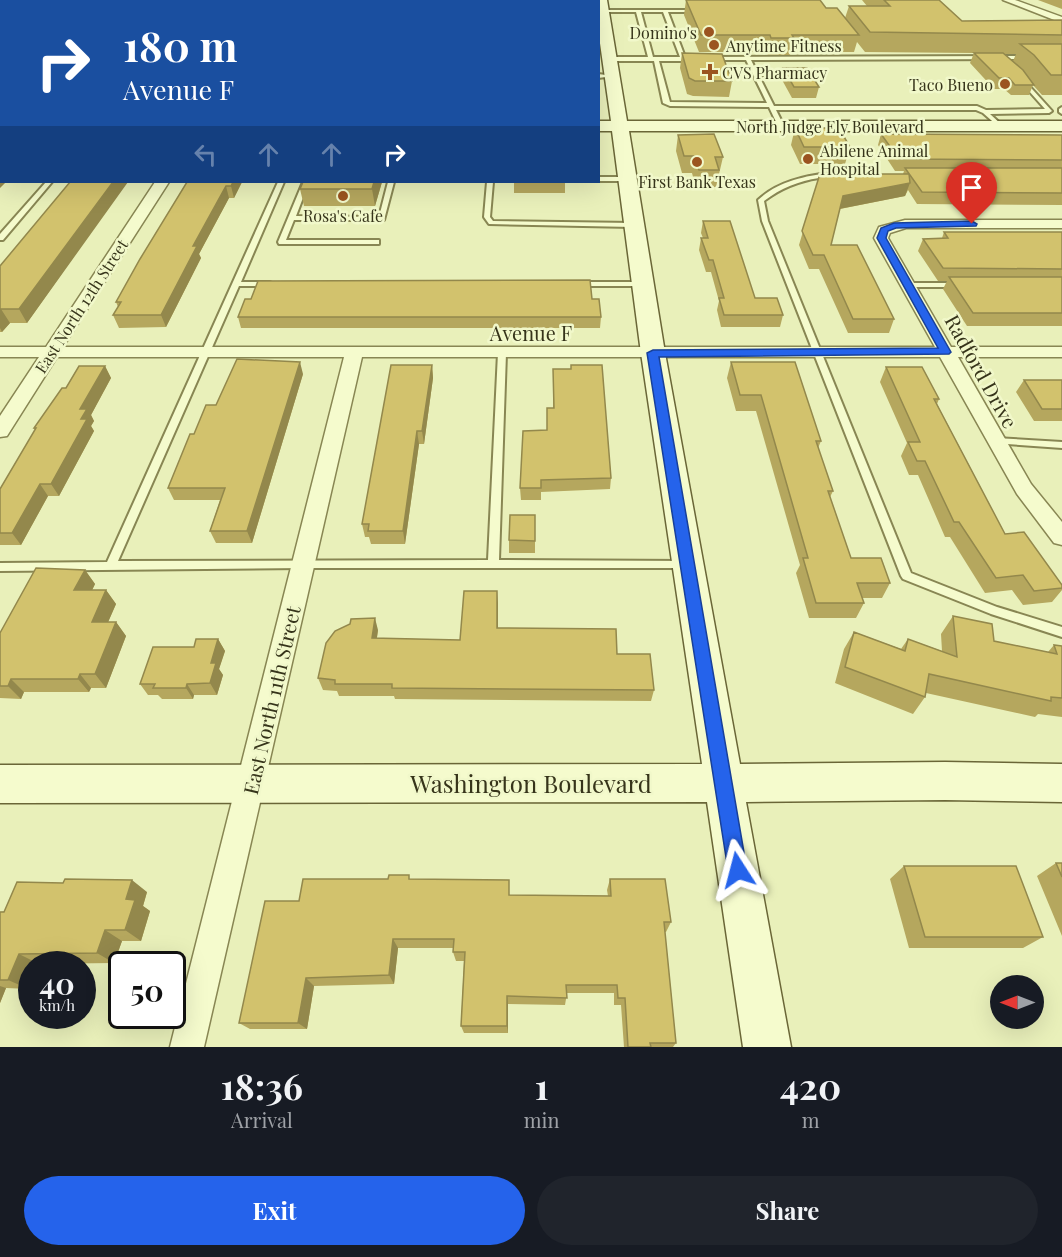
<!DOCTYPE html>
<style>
:root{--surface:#171b24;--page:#20242c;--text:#f1f3f6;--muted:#9ea1a6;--accent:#2563eb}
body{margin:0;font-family:"Playfair Display",serif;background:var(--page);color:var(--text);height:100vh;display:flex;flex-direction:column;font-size:22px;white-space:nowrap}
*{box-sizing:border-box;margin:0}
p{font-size:20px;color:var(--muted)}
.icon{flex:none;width:33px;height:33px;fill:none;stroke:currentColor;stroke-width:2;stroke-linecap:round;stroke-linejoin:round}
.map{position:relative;height:1047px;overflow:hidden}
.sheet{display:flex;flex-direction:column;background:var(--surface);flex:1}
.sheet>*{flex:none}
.banner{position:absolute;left:0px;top:0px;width:600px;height:183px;box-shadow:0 6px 24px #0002;background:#1a4fa0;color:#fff;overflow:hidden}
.needle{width:39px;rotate:270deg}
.tools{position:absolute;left:990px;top:975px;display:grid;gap:12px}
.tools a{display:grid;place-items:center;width:54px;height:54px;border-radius:50%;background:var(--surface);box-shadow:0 6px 24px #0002;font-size:30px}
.speed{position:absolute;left:18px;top:951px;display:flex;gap:12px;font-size:30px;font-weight:700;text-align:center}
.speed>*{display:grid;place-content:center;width:78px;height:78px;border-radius:50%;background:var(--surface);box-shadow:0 6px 24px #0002;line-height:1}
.speed small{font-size:15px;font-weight:400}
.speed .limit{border:3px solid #111;border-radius:9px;background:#fff;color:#111}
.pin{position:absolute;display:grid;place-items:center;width:51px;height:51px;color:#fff;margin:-62px -26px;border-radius:50% 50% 50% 0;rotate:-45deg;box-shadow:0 0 6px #0007}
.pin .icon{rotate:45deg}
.me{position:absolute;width:66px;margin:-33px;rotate:351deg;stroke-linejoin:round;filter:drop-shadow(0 0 4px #0008)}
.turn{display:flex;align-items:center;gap:21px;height:126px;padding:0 24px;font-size:27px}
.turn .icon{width:78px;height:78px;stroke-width:2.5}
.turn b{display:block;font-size:42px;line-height:51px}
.lanes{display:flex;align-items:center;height:57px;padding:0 24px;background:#0003;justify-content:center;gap:30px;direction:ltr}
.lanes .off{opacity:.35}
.eta{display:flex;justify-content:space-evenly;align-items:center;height:102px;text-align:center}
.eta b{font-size:36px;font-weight:700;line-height:42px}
.button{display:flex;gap:12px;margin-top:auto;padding:12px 24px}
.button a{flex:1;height:69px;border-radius:36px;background:var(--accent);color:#fff;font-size:24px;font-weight:700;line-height:69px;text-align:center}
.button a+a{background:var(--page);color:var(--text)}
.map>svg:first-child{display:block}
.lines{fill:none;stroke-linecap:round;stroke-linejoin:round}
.lane-casing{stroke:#888653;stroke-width:4}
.street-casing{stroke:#888653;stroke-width:3}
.secondary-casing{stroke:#6a6637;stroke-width:3}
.lane{fill:#f5fbcd;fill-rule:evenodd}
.street{fill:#f5fbcd;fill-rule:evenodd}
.secondary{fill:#f5fbcd;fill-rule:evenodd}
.wall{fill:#b5a75e;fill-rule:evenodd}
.shaded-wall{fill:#93884c}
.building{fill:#d2c26d;stroke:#93884c;stroke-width:1.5}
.route{fill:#2563eb;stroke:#184099;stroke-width:1.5}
.poi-dot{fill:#9b5420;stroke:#f1f8ca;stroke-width:2}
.labels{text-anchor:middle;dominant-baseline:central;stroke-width:5;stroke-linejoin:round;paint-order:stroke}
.far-poi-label{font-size:16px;fill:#36341a;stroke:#f1f8ca;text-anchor:start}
.far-street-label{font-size:16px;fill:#36341a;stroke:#f1f8ca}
.street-label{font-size:20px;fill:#36341a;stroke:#f1f8ca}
.near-street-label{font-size:24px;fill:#36341a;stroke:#f1f8ca}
</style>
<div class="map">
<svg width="1062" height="1047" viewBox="0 0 1062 1047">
<rect width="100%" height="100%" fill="#e9f0ba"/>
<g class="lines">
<defs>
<path id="lane" d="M193,0H197L198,2H194Z
M216,0H221L215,2Z
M603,10H699L697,12H668L685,57L696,59L693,61H659L670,102L767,103L746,60H709L711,57L1026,56L1028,59L751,60L757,72H818L821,74L818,76H759L774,106H977L986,110L1045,109L1021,82L1023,79L1052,111L1049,113L990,114L1002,125L1003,126L1000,128L983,113L976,110H776L784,126L781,128L778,126L769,107L670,106L663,103L654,61H609L606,59L609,57H648L636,12H601ZM641,12H663L680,57H653Z
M0,23H2V25H0Z
M598,74L614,76L598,78Z
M0,81H2V85H0Z
M1062,107V114L1059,112V109Z
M2,109V113L0,114V110Z
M829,173H840L843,175C836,178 827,177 819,178C799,181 781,188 764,201L768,221L911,573L997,607L1062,627V637L991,614L903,579L901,576L762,221L758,200C777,182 804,176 829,173Z
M598,177H626L629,179L626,181H598Z
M46,182H52L3,240H0V234Z
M278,182H284L241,282H270L274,284L270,286H239L118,561L488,560L498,353L502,350L506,353L499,560L687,561L691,562L692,565L691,568H303L0,571V563L107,562Z
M303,182H309L296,216L379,217L388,182H394L384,220H294L286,240H379V244H279L278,242Z
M487,182H493L490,217L493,221L633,223L637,225L633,227L489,224L484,217Z
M574,282H642L646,284L642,286H577L573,284Z
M904,283H958L962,285L958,287H904Z
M995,438L1062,442V448L992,443L990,441Z"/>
<path id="street" d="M1003,0H1015L1062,17V23Z
M155,182H169L63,347H935L874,238L879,227L905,220H1062V228H906L890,233L888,238L951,347H1062V357H958L1031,484L1062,522V545L1054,543L1017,494L940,357H362L204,1047H170L344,357H57L7,436L0,437V416L39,357H0V347H46Z"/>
<path id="secondary" d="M595,0H607L627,121H1062V131H629L665,353L740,764L945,762L1062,764V802L945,800L746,802L791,1047H743L707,802L0,803V765L702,764L641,353L612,131H598V121H611L598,29V2Z
M0,121H2V131H0Z"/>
</defs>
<use href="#lane" class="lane-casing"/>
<use href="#street" class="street-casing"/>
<use href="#secondary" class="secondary-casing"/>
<use href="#lane" class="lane"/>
<use href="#street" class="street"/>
<use href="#secondary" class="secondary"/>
</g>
<path class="wall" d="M0,0H81L80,2H2V16H0Z
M686,0L826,8L845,18L849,6H867L862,0H939L962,21L1062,20V95H1042L1033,85L1029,95H1011L1004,89H994L970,63L974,53L865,52L857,42L854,52H791L790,55H768L766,52H699L684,15ZM1004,54H1016L1013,61Z
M1038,0H1062V9Z
M682,53L732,81L729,97L693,96L687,94L680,68Z
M783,68L819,87L816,98H792L781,78Z
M795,128L850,147L845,164H800L791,145Z
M881,134L1062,135V205L917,204L908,190L905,196L840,209L831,245L894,319L889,333H848L819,269H809L799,245L819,177L863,174H903L904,171H895L878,145Z
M678,135L723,157L716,187L696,188L692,173H682L676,151Z
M187,182H242L234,198H229L199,254L201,258L166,327L119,328L113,315L118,307L116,302Z
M303,182H382L375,206H304L300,189Z
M514,182H565V193H514Z
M110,205L27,323H10L2,332H0V266Z
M703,221L755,298L783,315L780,327H721L717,310L719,301L711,272H706L699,250L701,238H703L701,233Z
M944,232H1062V326H967L943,289L947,281H938L918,251L923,239L942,238Z
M592,299L601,317L600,328H241L238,317Z
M731,362L821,441L818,448L833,491L830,497L851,558L890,583L882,598H862L864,603L856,618H809L796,573L800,565L756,411H736L727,378Z
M432,365L433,378L424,444H419L405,544H371L369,537H365L362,524Z
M105,366L111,378L91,415L94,421L91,426L94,431L59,496H48L21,545H0V489L35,430L34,428L66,388Z
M886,367L939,399L937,404L1005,534L1062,585V590L1052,602L1023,605L1012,590L985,593L950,537H945L918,475H909L901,456L907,443L880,382Z
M553,369L611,478L610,489L541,492V500H521L520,488L547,430V408H553Z
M303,374L252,543H216L210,531L220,500H174L168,488L194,434L216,405Z
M1024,380H1062V421H1034L1016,392Z
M535,515V553H509V540Z
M85,570L95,584L92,590H106L116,604L108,622H116L126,636L106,688H91L89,692H24L21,699L0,698V633Z
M498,603V628L617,654L654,690L651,701L395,699L394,696H339L337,691L323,690L318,678L378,630L377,638L460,640Z
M953,616L994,641L1048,652L1054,645L1062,646V717L1038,714L1035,717L926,693L925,697L913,714L835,683L844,649L854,632L901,649L908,639L942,651L941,634Z
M218,639L225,651L219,669L223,675L217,695H194L193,699H162L158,695H148L140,684L194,647Z
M1056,863H1062V936L1037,876Z
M904,866L1043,937L1023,948H909L890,879Z
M411,879L510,895L608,896L607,890L610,879L671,922L666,932H665L676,1043L673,1047H624L621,1005H614V993H567L565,1005L508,1004V1033H464L461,1026L464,961H456L453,952V948H398L394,984L314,986L307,1029H250L239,1023Z
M147,892L143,906L150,911L141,941H122L114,963L32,964V983L29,989L6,988L0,1003V912Z"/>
<path class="shaded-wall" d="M69,0H81L80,2H68Z
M106,0H182V2H107Z
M2,169V182H6L0,188V171Z
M113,182H128L27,323L19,309Z
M233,182H242L234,198L231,186Z
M374,182H382L375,206L372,189Z
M910,183L905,196L839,209L843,196Z
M226,186L229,198L199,254L201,258L166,327L161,315L193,246Z
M1,309L10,323L2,332L0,328V310Z
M300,362L303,374L252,543L247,531Z
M432,365L433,378L424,444L422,431Z
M105,366L111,378L91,415L94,421L91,426L94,431L59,496L51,484L81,419L80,409Z
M417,431L419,444L405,544L403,531Z
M40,484L48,496L21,545L12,533Z
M85,570L95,584L85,605L74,590Z
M106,590L116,604L102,636L92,622Z
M497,591L498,603V640L497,628Z
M375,618L378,630L375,649L372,638Z
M116,622L126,636L106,688L95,674Z
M218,639L225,651L219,669L223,675L217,695L210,683L211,663Z
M80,674L91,688L89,692L78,679Z
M11,679L24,692L21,699L8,686Z
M187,684L194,695L193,699L186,688Z
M132,880L147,892L143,906L150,911L141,941L125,930L126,899Z
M105,930L122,941L114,963L97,953Z
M393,939L398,948L394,984L389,975Z
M19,954L39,964H32V983L29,989L8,980Z
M306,978L314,986L307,1029L298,1023Z
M0,986L6,988L0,1003Z
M507,996L508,1004V1033L507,1026Z"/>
<path class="building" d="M0,0H69L68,2H2V5H0Z
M531,0H548V2H531Z
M686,0H820L826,8H837L859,35H792L794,38H771L770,35H701Z
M884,0H939L962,21L1062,20V35L870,32L849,6H890Z
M1020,44H1062V75H1051L1034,55Z
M682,53L722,54L732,81H695L689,78Z
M974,53H1003L1023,70L1034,85H1015L1009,78H999Z
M783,68H807L819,87H794Z
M795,128H839L850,147H804Z
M0,134H2V169L0,171Z
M714,134L723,157H715L719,170H699L694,156H684L678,135Z
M881,134L1062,135V160L899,159Z
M905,168H1062V193L922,192Z
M860,169L863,174H909L910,183L843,196L831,245H857L894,319H853L824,255H813L802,231L819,177Z
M70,182H113L19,309H1L0,310V266Z
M187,182H233L231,186H226L193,246H197L161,315H113L121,302H116L140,259Z
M303,182H374L372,189H300Z
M703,221H730L755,298H777L783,315H724L719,298H724L713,260H709L701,238H708Z
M944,232H1062V269L943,268L923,239L948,238Z
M949,277H1062V313H973Z
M590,280L592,299H599L601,317H238L245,299H251L258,281Z
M237,359L300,362L247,531H210L225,488H168L190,434H194L206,405H216Z
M731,362H795L821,441H816L833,491H828L851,558H881L890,583H857L864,603H816L803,558H808L761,395H740Z
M391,365H432L422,431H417L403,531H368L369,524H362Z
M571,365H602L611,478L541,480V488H520L523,431L547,430V408H554L553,369H571Z
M79,366H105L80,409H87L81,419H87L51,484H40L12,533H0V489L36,428H34L62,388H66Z
M886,367H922L939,399H934L1005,534L1024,532L1062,585V588L1034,591L1023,575L996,578L959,522H954L925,461H917L908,442H920Z
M1024,380H1062V409H1042Z
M510,515H535V541L509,540Z
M36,568L85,570L74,590H106L92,622H116L95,674H80L78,679H11L8,686H0V633Z
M464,591H497V628L616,629L617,654H650L654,690L392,688V684H335V680L318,678L326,643L335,631L350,624L351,619L375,618L372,638L460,640Z
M953,616L992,624L994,641L1057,654L1054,645L1062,646V698L1051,697V701L929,674L925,697L845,667L854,632L905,651L908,639L957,657Z
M196,639H218L211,663H216L210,683L187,684L186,688H153L155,684H140L153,647H194Z
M1056,863H1062V877Z
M904,866H1016L1043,937H925Z
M389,875H409V879L509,880V895L611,896L610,879H665L671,922H664L676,1043H650L651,1047H628L625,998H618L617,985H566L567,998L507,996V1026H461L465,952H453L454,939H393L389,975L306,978L298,1023H239L265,901H299L303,879H388Z
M65,879L132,880L126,899L135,900L125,930H105L97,953L19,954L8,980H0V912H4L17,882L63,883Z"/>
<path class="route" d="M972,221L977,224L976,226L896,228L888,231L886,238L951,352L949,354L659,357L747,870L744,877L738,880L731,877L728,870L647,353L653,350L938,348L877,238L881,228L894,223Z"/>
<g class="poi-dot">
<circle cx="709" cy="32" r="6"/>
<circle cx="714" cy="45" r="6"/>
<path d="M707 63h6v6h6v6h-6v6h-6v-6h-6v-6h6z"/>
<circle cx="1005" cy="84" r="6"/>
<circle cx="808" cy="159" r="6"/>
<circle cx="697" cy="162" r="6"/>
<circle cx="343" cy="196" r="6"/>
</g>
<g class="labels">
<g class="far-poi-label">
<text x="697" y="32" text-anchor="end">Domino's</text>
<text x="726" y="45">Anytime Fitness</text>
<text x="722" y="72">CVS Pharmacy</text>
<text x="993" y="84" text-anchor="end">Taco Bueno</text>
<text x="820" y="150">Abilene Animal<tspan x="820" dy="18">Hospital</tspan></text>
<text x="697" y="181" text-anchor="middle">First Bank Texas</text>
<text x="343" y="215" text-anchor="middle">Rosa's Cafe</text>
</g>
<g class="far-street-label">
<text x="830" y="126">North Judge Ely Boulevard</text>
<text transform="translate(81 306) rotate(-57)">East North 12th Street</text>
</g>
<g class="street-label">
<text x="531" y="332">Avenue F</text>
<text transform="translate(982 371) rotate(61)">Radford Drive</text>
<text transform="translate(271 700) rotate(-77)">East North 11th Street</text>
</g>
<g class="near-street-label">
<text x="531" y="783">Washington Boulevard</text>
</g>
</g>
</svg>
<div class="tools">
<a><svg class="needle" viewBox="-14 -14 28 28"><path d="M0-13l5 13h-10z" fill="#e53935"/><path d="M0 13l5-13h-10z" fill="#9ea1a6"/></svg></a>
</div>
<div class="speed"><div>40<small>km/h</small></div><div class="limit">50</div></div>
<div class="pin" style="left:972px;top:224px;background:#d93025"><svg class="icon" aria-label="arrive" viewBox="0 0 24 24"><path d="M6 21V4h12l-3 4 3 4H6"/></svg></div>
<svg class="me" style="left:738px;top:870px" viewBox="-20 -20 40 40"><path d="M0-17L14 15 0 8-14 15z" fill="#2563eb" stroke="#fff" stroke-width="4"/></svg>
<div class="banner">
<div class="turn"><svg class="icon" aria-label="right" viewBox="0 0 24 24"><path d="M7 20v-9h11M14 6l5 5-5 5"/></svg><div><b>180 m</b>Avenue F</div></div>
<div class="lanes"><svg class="icon off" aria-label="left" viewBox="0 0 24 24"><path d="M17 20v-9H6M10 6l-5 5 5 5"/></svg><svg class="icon off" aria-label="ahead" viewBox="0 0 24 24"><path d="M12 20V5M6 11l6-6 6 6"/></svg><svg class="icon off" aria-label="ahead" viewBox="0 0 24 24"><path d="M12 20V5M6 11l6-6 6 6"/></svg><svg class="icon" aria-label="right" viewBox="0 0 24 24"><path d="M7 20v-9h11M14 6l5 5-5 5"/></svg></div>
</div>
</div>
<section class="sheet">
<div class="eta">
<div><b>18:36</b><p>Arrival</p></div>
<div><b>1</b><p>min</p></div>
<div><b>420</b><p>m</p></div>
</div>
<div class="button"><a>Exit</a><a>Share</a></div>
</section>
